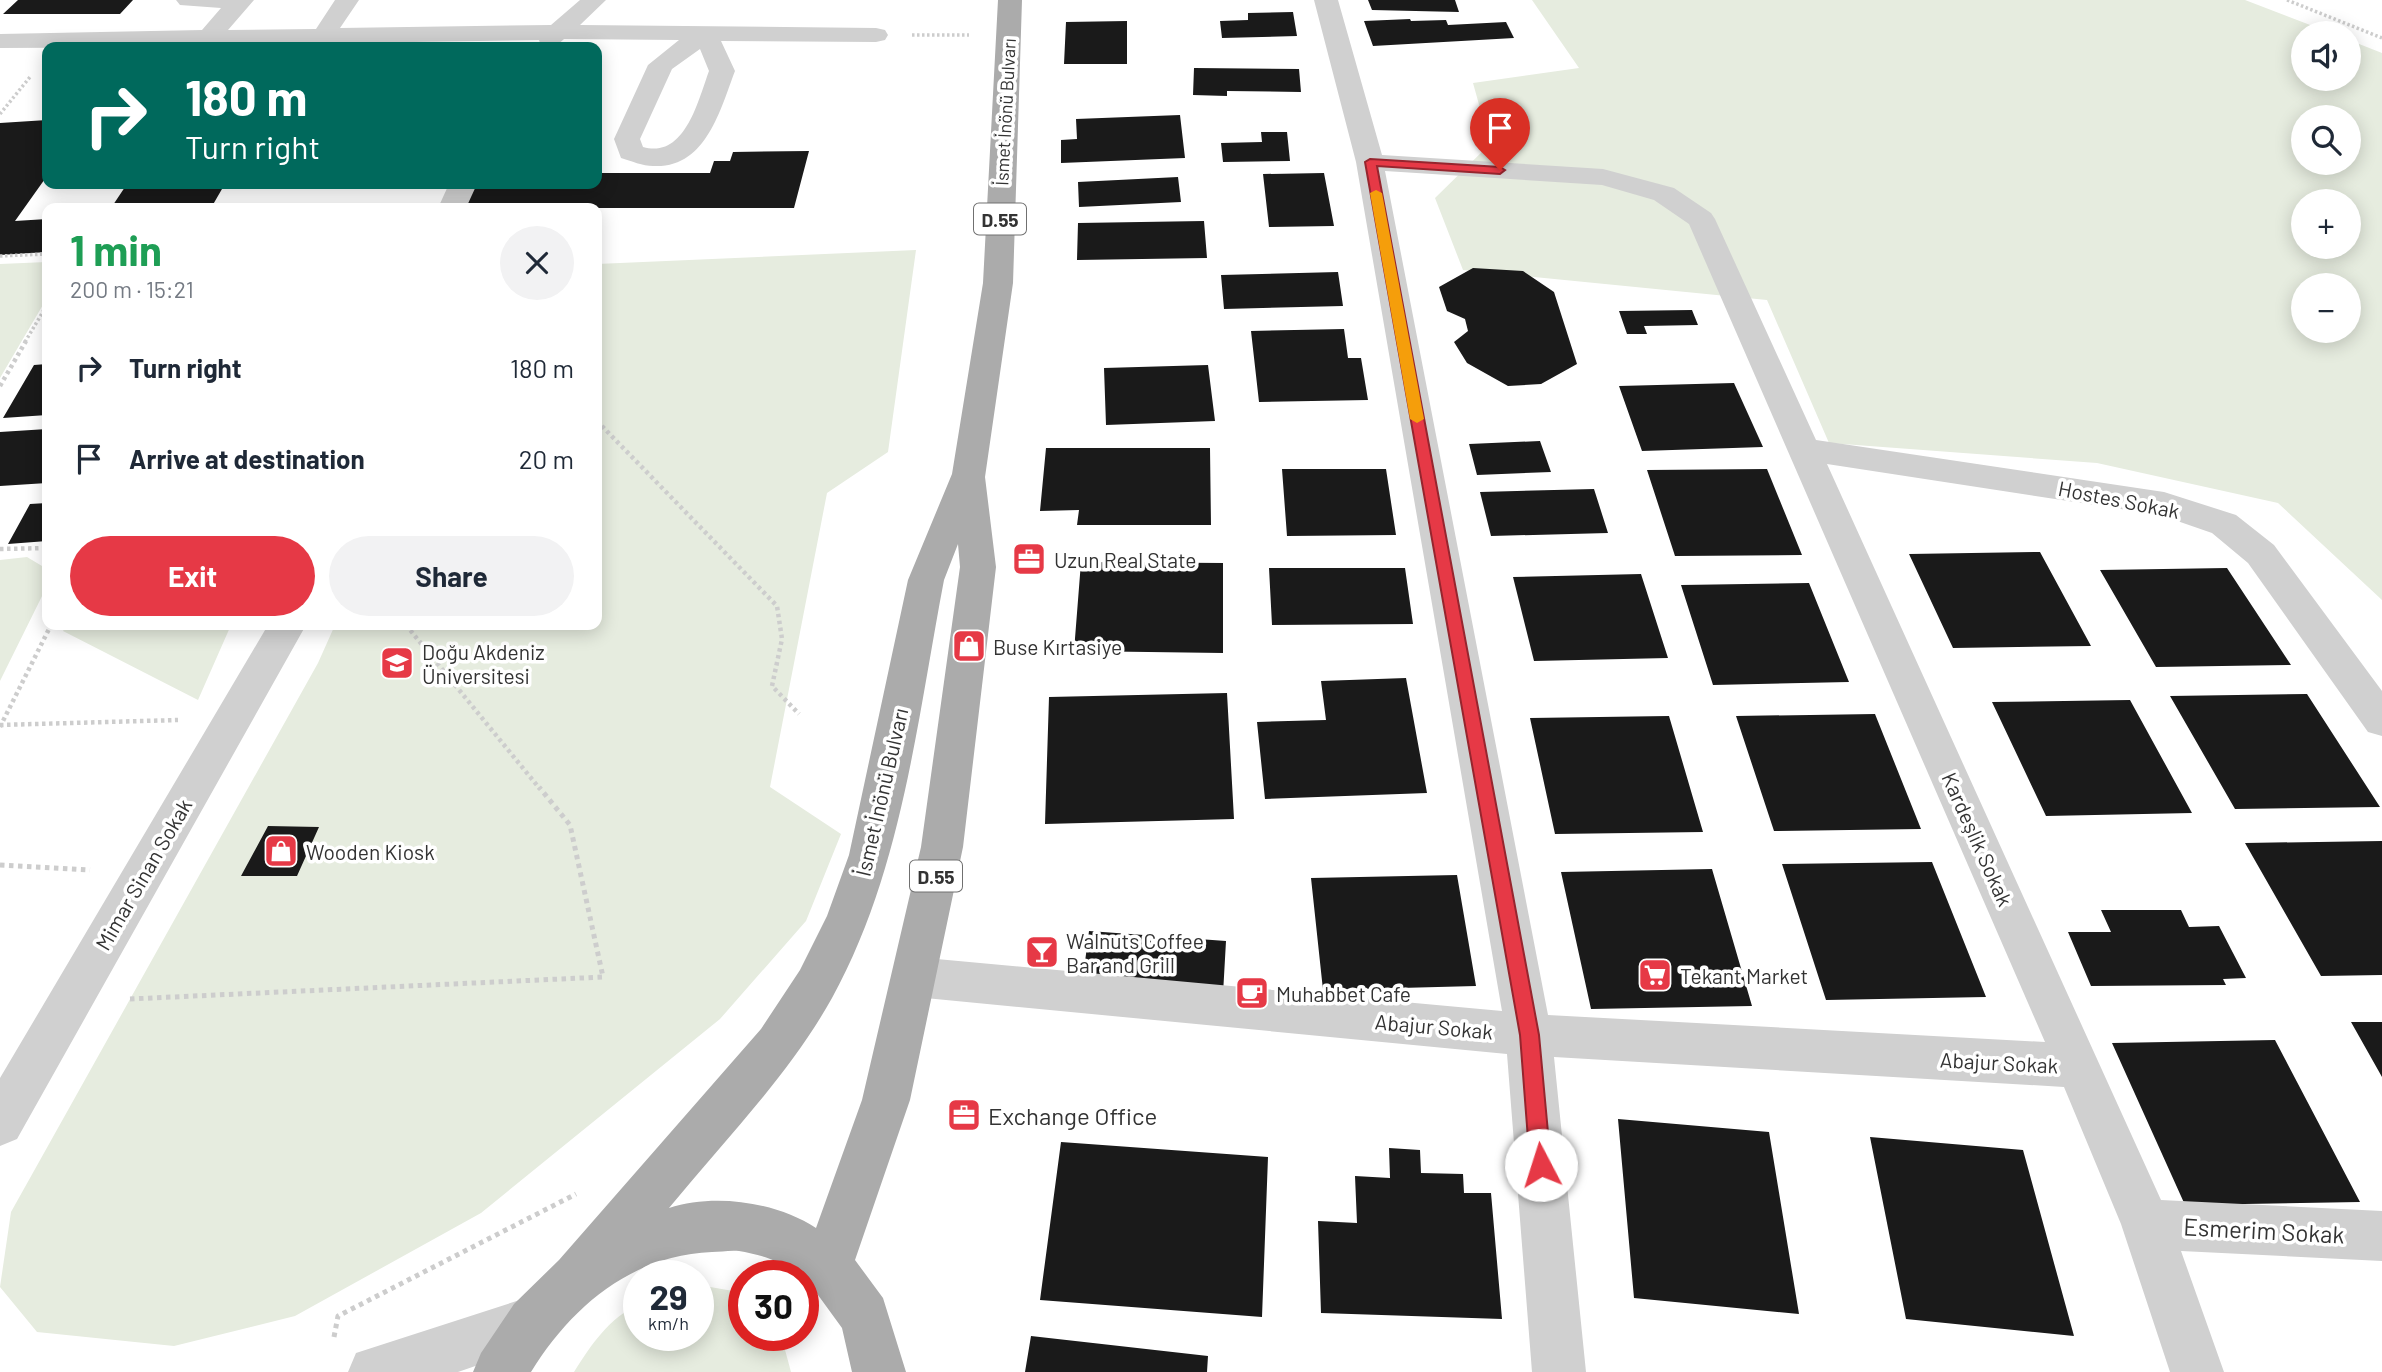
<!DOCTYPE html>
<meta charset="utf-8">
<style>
:root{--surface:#fff;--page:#f2f2f3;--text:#1f2937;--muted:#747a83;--accent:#e63946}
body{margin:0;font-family:Barlow,sans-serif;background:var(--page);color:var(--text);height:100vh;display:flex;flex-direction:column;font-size:26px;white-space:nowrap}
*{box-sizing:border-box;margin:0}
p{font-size:23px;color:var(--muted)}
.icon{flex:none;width:38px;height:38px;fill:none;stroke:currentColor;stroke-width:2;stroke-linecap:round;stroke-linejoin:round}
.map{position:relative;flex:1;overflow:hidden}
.side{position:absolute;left:42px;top:203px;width:560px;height:427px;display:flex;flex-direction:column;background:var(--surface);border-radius:14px;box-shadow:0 4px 18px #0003}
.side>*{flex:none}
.top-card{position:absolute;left:42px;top:42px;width:560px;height:147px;border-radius:14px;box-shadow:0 4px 18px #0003;background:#00695c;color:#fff;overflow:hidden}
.tools{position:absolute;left:2291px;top:21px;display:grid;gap:14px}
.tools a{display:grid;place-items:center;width:70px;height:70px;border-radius:50%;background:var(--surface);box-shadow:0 4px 18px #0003;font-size:35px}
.speed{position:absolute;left:623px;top:1260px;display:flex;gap:14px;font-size:35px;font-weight:700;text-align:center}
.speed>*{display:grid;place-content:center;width:91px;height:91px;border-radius:50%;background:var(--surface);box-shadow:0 4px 18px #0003;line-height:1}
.speed small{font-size:18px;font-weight:400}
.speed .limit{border:10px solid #d22;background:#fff;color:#111}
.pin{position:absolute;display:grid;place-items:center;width:60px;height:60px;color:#fff;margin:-72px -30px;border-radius:50% 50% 50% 0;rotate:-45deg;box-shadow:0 0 7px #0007}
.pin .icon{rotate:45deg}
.me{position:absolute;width:77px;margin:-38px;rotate:355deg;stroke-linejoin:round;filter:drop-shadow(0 0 5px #0008)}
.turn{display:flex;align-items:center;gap:24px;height:147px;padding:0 28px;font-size:32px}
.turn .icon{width:91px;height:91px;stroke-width:2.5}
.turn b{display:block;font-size:49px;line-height:60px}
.round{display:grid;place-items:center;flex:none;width:74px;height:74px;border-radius:37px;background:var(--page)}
.summary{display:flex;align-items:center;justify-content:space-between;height:119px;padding:0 28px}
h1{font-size:42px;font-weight:700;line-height:52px;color:#1e9e55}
.cta{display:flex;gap:14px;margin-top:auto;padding:14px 28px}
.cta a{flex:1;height:80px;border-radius:42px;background:var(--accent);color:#fff;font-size:28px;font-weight:700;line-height:80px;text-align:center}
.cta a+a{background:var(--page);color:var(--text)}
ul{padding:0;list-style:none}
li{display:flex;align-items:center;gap:21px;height:91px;padding:0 28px}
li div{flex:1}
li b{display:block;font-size:26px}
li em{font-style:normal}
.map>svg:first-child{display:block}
.green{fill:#e6ecdf;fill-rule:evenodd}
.building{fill:#1a1a1a}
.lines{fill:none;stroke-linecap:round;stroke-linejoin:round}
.path-far2{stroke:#cdcdcd;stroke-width:3.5;stroke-dasharray:2.5 2.5;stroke-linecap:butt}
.path-far1{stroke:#cdcdcd;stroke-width:4.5;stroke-dasharray:3.5 3.5;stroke-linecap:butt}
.path{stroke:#cdcdcd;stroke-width:5;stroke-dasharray:4.5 4.5;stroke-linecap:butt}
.minor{fill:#d0d0d0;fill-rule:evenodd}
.major{fill:#ababab;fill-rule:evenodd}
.route{fill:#e63946;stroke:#96252e;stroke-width:2}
.slow{fill:#f59e0b}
.labels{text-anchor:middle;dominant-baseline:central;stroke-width:7;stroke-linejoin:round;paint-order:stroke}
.far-street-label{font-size:18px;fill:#333;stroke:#fff}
.shield{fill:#fff;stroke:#707070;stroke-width:2}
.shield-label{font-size:19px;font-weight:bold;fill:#333}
.street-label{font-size:21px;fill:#333;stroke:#fff}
.poi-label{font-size:21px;fill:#333;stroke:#fff;text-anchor:start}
.near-poi-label{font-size:24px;fill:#333;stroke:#fff;text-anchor:start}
.near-street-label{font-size:24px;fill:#333;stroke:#fff}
</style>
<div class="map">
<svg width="2382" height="1372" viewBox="0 0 2382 1372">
<rect width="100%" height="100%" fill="#fff"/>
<path class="green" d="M1532,0H2245L2331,33H2303V79H2348L2349,40L2382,53V600L2278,503L2097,463L1829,443L1767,300L1463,270L1435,198L1490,144L1473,83L1579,68ZM2303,117H2348V163H2303ZM2303,201H2348V247H2303ZM2303,285H2348V331H2303Z
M916,250L888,452L827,493L770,787L841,834L806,921L720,1019L481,1213L295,1316L174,1346L37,1332L0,1287L11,1212L318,663L335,625H597V264Z
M47,262V298L0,378V264Z
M27,557L47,569V586L0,681V560Z
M67,625H231L198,700L63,631Z
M699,1285L733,1291L744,1297V1335H781L791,1372H574C591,1345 609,1318 639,1304V1335H698Z"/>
<path class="building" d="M18,0H133L120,14H3Z
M1368,0H1455L1459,12L1372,10Z
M1293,12L1297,36L1222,38L1220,21L1248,20V13Z
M1410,19L1411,21L1446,20L1448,25L1506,22L1514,38L1373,46L1364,21Z
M1127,21V64H1064L1066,22Z
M1194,68L1299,69L1301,92L1227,91V96L1193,95Z
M1180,115L1185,158L1061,163V140L1077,139L1076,119Z
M47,120V176L15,221L47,219V252L0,255V123Z
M1261,132H1287L1290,161L1223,162L1221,143L1262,142Z
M809,151L794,208H456L469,184H597V173H710L714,161H730L733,152Z
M1324,173L1334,226L1269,227L1263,174Z
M1178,177L1181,202L1079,207L1078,182Z
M127,184H279V186L222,189L211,208H111Z
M1204,221L1207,258L1077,260L1078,223Z
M1473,268L1523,271L1554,292L1577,364L1541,384L1508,386L1467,363L1454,342L1468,331L1465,319L1447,311L1439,287Z
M1338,272L1343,306L1224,309L1221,275Z
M1692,310L1698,325L1644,326L1647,334H1627L1619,311Z
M1344,329L1348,358H1361L1368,400L1259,402L1251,331Z
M47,364V415L3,418L34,365Z
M1208,365L1215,421L1106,425L1104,368Z
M1734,383L1763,447L1642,451L1619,386Z
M47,429V483L0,486V432Z
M1540,441L1551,472L1477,475L1469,444Z
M1046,448H1210L1211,525H1077L1079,510L1040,511Z
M1282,469H1386L1396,535L1287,536Z
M1767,469L1802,555L1675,556L1647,470Z
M1594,489L1608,533L1491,536L1480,492Z
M47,503V541L8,544L30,504Z
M2040,552L2091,646L1953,648L1909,554Z
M1081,562L1223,563V653L1074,651Z
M1269,568H1405L1413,624L1272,625Z
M2227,568L2291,665L2156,667L2100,570Z
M1641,574L1668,658L1534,661L1513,577Z
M1809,583L1849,682L1713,685L1681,585Z
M1406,678L1427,793L1265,799L1257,722L1326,720L1321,681Z
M1227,693L1234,819L1045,824L1049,697Z
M2307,694L2380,807L2235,809L2170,696Z
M2130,700L2192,813L2046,816L1992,702Z
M1875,714L1921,829L1774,831L1736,716Z
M1669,716L1703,832L1555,834L1530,718Z
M268,826L319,827L297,876H241Z
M2382,841V975L2321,976L2245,843Z
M1932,862L1986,997L1826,1000L1782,864Z
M1712,869L1752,1006L1591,1009L1561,872Z
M1457,875L1476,986L1323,990L1311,878Z
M2101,910H2181L2189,927L2219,926L2246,978L2223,979L2226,985L2091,986L2068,932H2111Z
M1089,931L1226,941L1223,994L1082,985Z
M2351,1022H2382V1077Z
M2275,1040L2360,1202L2185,1205L2112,1043Z
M1618,1119L1769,1132L1799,1314L1634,1298Z
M1870,1137L2023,1150L2074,1336L1906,1319Z
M1061,1142L1268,1157L1262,1317L1040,1300Z
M1389,1148L1420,1150L1421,1173L1463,1174L1464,1193H1491L1502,1319L1321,1313L1318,1221L1357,1223L1355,1176L1390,1178Z
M1031,1336L1208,1356L1207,1372H1025Z"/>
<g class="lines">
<path class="path-far2" d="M2287,0L2382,38
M912,35H969
M0,114L30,77
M0,256L47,254
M25,342L47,305"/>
<path class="path-far1" d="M0,386L26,341
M597,421L777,606L782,639L772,686L799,714
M0,549L47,548
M406,625L540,789
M0,725L178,720
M0,727L51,625"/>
<path class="path" d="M0,865L90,870
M130,999L603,977L570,825L539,787
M334,1337L338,1316L576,1194"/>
<path class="minor" d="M176,0H254L228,30L316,29L335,0H359L340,28L551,25L580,0H606L580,25L876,28L885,30L888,35L885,40L876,42L721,41L735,71C720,110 706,169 653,166C643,166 631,161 621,158L614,139L648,65L679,40L564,39L555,47L541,46L539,40L215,45L213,47L0,48V34L202,30L221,8L180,5ZM700,49L709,71C698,101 685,159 643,147L640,139L672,69Z
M1314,0H1338L1382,155L1603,169L1674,188L1711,213L1715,219L1816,440L2164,492L2236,515L2274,545L2382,691V736L2368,732L2248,563L2212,533L2160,515L1827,464L2161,1200L2382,1211V1261L2181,1251L2224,1372H2170L2121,1224L2064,1087L1554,1057L1586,1372H1532L1507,1054L915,997L899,991L893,977L899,963L915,957L1502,1011L1356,162ZM1385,171L1602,185L1654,200L1689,224L2045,1042L1548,1015Z
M449,184H477L466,208H438Z
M268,625H306L17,1139L0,1146V1078Z
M532,1296L550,1304L558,1322L550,1340L458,1372H348L356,1353Z"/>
<path class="major" d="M998,0H1022L1013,283L985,477L996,567L963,847L910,1100L855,1260L883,1298L906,1372H852L842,1328L810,1284L803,1279V1276C792,1276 785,1265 775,1261C765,1256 750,1253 739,1251C730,1250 720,1252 712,1252C632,1255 571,1307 531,1372H473L481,1353L514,1304L559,1260L761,1029L800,970L827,916L849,855L908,580L952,474L983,283ZM958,544L960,567L921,847L862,1100L816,1228C776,1202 715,1193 669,1208C725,1140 789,1075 832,998C902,871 917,721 944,580Z"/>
</g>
<path class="route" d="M1370,159L1500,167L1505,170L1500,174L1377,166L1539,1035L1551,1165L1548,1172L1541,1175L1533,1172L1530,1165L1520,1035L1365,162Z"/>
<path class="slow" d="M1376,190L1382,193L1424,419L1417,423L1410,419L1370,193Z"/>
<defs>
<symbol id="office-square" viewBox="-11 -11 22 22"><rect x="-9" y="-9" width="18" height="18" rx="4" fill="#e63946" stroke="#fff"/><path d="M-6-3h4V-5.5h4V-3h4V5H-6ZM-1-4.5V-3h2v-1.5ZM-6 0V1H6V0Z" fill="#fff"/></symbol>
<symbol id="shop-square" viewBox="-11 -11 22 22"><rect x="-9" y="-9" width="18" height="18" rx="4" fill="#e63946" stroke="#fff"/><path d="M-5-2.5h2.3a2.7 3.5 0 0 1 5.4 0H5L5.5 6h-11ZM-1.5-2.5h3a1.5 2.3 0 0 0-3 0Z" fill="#fff"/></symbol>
<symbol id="university-square" viewBox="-11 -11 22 22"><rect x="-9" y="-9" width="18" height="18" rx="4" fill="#e63946" stroke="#fff"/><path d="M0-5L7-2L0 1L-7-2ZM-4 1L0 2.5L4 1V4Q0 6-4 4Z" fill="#fff"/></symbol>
<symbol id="bar-square" viewBox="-11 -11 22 22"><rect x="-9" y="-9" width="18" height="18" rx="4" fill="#e63946" stroke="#fff"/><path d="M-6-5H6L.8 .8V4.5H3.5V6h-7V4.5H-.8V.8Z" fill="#fff"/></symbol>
<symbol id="supermarket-square" viewBox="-11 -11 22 22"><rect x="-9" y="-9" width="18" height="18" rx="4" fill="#e63946" stroke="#fff"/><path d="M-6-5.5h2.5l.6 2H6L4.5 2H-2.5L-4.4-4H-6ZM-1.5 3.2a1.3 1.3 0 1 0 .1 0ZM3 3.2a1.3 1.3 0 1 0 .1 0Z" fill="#fff"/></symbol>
<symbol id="cafe-square" viewBox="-11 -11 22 22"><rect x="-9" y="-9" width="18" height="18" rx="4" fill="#e63946" stroke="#fff"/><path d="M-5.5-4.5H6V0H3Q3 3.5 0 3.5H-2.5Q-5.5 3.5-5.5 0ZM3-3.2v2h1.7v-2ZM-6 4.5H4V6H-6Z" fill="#fff"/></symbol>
</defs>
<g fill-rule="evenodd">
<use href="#office-square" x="1010" y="540" width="38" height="38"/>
<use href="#shop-square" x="950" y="627" width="38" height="38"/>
<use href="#university-square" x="378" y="644" width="38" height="38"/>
<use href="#shop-square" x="262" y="832" width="38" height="38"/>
<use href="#bar-square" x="1023" y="933" width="38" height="38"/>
<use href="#supermarket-square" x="1636" y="956" width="38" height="38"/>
<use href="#cafe-square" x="1233" y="974" width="38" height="38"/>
<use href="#office-square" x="945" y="1096" width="38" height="38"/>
</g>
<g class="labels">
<g class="far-street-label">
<text transform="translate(1005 112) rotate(-87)">İsmet İnönü Bulvarı</text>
</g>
<g class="shield">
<rect x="974" y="203.5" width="52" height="31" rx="5"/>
<rect x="910" y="860.5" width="52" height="31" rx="5"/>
</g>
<g class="shield-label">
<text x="1000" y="219">D.55</text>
<text x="936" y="876">D.55</text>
</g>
<g class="street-label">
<text transform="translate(2119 499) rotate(11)">Hostes Sokak</text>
<text transform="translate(881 792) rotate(-77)">İsmet İnönü Bulvarı</text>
<text transform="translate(1978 839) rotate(66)">Kardeşlik Sokak</text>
<text transform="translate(143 874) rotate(-60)">Mimar Sinan Sokak</text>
<text transform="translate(1434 1026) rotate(5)">Abajur Sokak</text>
<text transform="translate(1999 1062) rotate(3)">Abajur Sokak</text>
</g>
<g class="poi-label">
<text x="1054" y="559">Uzun Real State</text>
<text x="993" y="646">Buse Kırtasiye</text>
<text x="422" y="651">Doğu Akdeniz<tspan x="422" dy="24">Üniversitesi</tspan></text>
<text x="306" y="851">Wooden Kiosk</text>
<text x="1066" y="940">Walnuts Coffee<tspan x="1066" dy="24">Bar and Grill</tspan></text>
<text x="1680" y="975">Tekant Market</text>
<text x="1276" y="993">Muhabbet Cafe</text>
</g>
<g class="near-poi-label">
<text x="988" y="1115">Exchange Office</text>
</g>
<g class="near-street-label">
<text transform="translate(2264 1230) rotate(3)">Esmerim Sokak</text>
</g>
</g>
</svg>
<div class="tools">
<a><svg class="icon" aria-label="sound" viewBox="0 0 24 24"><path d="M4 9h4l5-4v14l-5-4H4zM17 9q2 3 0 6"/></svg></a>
<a><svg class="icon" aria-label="search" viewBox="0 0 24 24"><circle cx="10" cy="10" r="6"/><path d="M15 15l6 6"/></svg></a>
<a>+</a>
<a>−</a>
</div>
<div class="speed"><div>29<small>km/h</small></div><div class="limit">30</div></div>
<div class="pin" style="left:1500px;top:170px;background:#d93025"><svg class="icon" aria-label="arrive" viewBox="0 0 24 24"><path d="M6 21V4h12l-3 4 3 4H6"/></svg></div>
<svg class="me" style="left:1541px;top:1165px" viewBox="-20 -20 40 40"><circle r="19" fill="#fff"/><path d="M0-13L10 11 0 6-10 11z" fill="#e63946"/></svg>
<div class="top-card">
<div class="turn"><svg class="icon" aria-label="right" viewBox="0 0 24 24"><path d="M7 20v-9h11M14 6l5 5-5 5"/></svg><div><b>180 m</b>Turn right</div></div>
</div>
<section class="side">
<div class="summary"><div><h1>1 min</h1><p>200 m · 15:21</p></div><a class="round"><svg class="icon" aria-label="close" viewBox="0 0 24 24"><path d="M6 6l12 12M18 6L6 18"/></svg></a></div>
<ul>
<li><svg class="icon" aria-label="right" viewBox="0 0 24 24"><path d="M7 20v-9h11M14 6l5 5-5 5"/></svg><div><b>Turn right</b></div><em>180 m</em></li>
<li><svg class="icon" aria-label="arrive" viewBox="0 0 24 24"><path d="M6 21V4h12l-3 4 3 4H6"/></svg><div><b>Arrive at destination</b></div><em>20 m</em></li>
</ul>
<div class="cta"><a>Exit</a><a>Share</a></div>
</section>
</div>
